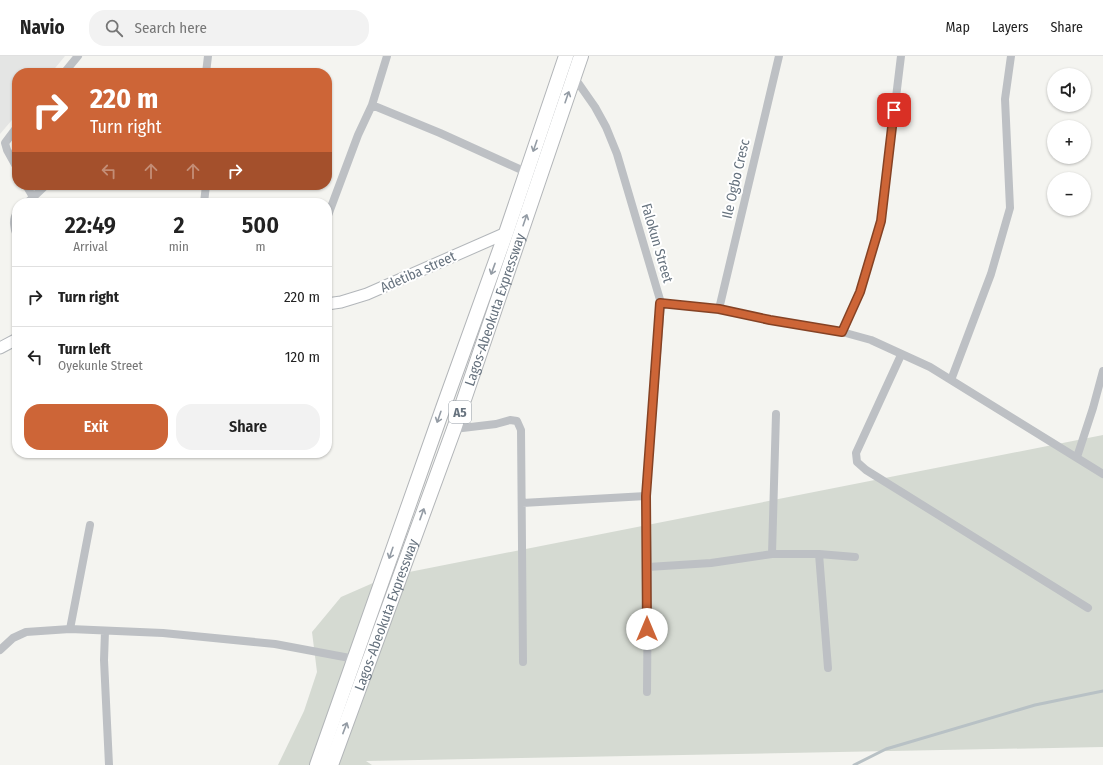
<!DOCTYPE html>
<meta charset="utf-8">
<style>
:root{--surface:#fff;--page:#f2f2f2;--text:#222;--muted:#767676;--line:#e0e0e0;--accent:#cd6537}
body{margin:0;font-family:"Fira Sans Condensed",sans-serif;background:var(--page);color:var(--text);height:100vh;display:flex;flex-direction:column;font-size:15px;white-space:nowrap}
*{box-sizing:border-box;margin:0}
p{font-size:13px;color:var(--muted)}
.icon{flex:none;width:22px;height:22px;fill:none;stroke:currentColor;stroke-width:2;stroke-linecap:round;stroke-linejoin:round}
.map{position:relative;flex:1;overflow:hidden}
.side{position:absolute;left:12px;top:142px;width:320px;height:260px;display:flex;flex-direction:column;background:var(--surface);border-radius:16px;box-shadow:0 1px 3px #0004}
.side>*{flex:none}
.banner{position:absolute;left:12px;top:12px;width:320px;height:122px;border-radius:16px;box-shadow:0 1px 3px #0004;background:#cd6537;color:#fff;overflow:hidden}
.tools{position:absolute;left:1047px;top:12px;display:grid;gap:8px}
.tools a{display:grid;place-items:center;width:44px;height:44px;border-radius:50%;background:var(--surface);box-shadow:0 1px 3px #0004;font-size:20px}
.pin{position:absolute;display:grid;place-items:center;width:34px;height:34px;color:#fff;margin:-17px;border-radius:8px;box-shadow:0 2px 6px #0006}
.me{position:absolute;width:44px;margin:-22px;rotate:0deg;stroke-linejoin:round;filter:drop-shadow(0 0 3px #0008)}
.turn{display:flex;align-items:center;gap:14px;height:84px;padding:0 12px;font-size:18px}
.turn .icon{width:52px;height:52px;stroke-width:2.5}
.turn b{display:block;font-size:28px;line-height:34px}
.lanes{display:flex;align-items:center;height:38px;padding:0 12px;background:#0003;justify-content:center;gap:20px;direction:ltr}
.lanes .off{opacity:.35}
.eta{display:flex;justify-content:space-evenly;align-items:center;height:68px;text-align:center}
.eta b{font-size:24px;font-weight:600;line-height:28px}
.action{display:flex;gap:8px;margin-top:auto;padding:8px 12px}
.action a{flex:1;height:46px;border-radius:16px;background:var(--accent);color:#fff;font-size:16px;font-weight:600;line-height:46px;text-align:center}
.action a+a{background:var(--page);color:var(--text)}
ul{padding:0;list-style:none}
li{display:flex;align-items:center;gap:12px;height:60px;padding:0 12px;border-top:1px solid var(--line)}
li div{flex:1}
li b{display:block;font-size:15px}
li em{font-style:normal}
header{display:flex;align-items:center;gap:24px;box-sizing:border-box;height:56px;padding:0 20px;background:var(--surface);border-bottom:1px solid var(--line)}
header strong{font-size:19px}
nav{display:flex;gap:22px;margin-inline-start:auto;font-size:14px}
.search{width:280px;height:36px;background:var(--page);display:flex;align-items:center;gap:10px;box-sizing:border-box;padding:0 14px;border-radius:16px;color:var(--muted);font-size:15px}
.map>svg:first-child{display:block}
.built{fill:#e4e5e4}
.green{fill:#d5dad2}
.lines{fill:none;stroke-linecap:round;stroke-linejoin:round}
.stream{stroke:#b8c1c5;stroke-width:3}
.secondary-casing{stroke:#b2b6ba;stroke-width:13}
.highway-casing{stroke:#b2b5b8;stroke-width:16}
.street{stroke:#bdc0c4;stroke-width:8}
.secondary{stroke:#fff;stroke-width:11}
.highway{stroke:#fff;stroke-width:14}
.oneway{stroke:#949ca5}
.route-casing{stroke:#854224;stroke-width:10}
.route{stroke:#cd6537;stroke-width:7}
.labels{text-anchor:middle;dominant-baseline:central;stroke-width:4;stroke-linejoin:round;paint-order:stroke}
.shield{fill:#fff;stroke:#949ca5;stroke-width:1}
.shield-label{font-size:13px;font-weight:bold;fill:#66727e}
.street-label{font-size:14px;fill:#66727e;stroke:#fff}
</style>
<header>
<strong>Navio</strong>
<div class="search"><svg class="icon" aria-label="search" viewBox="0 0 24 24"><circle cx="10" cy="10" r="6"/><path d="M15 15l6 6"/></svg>Search here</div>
<nav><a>Map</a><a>Layers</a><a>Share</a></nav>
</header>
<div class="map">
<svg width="1103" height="709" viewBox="0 0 1103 709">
<rect width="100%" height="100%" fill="#f4f4f0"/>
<path class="built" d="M0,0H65L51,17H17V58L0,78Z"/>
<path class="green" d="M1103,379V691L366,705L372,709H278L304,655L317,616L312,576L341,541L389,520Z"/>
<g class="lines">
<path class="stream" d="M854,709L886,693L1035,649L1103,635"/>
<defs>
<path id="secondary" d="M327,248L341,246L367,238L506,177
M0,292L17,283"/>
<g id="highway">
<path d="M317,709L443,352L506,177L566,0"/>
<path id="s1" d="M331,709L454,373L581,0"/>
</g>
</defs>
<use href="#secondary" class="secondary-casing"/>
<use href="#highway" class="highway-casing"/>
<path class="street" d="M64,17L78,0
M206,17L208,0
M574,21L595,51L606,71L617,98L661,247L646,440L648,511L647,636
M372,49L440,77L526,116
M17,71L5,87L7,94L17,112
M26,129L33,141
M27,147L46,129
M204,147L206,129
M17,157C12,163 14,173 17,180
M327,162L358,79L372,49L387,0
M661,247L719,253L770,264L842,276L871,284L930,311L1103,418
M719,253L779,0
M842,276L860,236L881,165L901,0
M901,299L856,397L857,406L866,414L1088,552
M951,324L991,218L1010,152L1005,43L1011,0
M454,373L496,368L510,364L517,365L521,374L523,606
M1077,401L1093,352L1103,315
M522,447L646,440
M772,498L776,358
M819,498L828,612
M648,511L711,507L772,498H819L855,501
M70,573L90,469
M105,575L104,604L109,709
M0,594L13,582L26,576L70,573L163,577L275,588L355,603"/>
<use href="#secondary" class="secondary"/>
<use href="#highway" class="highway"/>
</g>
<defs><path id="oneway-shaft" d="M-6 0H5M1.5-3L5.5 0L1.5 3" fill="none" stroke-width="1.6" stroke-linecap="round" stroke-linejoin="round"/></defs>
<g class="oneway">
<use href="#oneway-shaft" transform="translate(567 41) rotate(-71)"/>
<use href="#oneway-shaft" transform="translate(535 90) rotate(109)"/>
<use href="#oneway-shaft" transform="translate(525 164) rotate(-71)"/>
<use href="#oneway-shaft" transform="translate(493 213) rotate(110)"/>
<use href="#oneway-shaft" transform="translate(439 361) rotate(109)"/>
<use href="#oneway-shaft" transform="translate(422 458) rotate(-70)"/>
<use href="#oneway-shaft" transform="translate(391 497) rotate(109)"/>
<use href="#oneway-shaft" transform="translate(345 672) rotate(-69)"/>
</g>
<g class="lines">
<defs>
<path id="route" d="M647,573L646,440L660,247L719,253L770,264L842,276L860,236L881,165L894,54"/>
</defs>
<use href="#route" class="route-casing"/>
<use href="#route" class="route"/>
</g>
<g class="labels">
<rect class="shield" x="449" y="345" width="22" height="22" rx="3"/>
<g class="shield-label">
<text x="460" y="356">A5</text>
</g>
<g class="street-label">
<text transform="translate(736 123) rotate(-77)">Ile Ogbo Cresc</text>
<text transform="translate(657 187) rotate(74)">Falokun Street</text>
<text transform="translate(418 216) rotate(-24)">Adetiba street</text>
<text stroke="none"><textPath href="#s1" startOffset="484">Lagos-Abeokuta Expressway</textPath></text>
<text stroke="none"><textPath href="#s1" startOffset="160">Lagos-Abeokuta Expressway</textPath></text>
</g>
</g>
</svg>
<div class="tools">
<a><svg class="icon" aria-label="sound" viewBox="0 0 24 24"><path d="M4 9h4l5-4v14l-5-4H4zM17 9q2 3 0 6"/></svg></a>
<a>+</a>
<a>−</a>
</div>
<div class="pin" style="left:894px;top:54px;background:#d93025"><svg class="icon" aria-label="arrive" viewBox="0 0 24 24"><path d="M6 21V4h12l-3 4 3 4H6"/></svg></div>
<svg class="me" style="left:647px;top:573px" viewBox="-20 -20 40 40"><circle r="19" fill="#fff"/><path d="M0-13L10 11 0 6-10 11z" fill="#cd6537"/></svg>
<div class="banner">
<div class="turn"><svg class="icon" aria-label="right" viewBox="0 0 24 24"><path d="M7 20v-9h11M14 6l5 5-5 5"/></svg><div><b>220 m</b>Turn right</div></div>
<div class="lanes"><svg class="icon off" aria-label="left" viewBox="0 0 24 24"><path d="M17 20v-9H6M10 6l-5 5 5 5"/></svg><svg class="icon off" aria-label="ahead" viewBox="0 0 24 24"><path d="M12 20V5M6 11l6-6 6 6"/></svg><svg class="icon off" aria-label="ahead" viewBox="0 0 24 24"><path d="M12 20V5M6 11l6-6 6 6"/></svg><svg class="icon" aria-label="right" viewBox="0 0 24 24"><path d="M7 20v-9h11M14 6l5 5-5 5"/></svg></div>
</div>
<section class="side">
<div class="eta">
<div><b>22:49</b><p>Arrival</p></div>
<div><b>2</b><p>min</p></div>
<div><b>500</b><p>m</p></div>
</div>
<ul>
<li><svg class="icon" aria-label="right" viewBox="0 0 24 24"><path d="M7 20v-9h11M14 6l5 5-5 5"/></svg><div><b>Turn right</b></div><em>220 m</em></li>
<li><svg class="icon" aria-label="left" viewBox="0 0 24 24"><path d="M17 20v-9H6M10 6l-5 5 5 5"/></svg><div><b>Turn left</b><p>Oyekunle Street</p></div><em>120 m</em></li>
</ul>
<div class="action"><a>Exit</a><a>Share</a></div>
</section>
</div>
